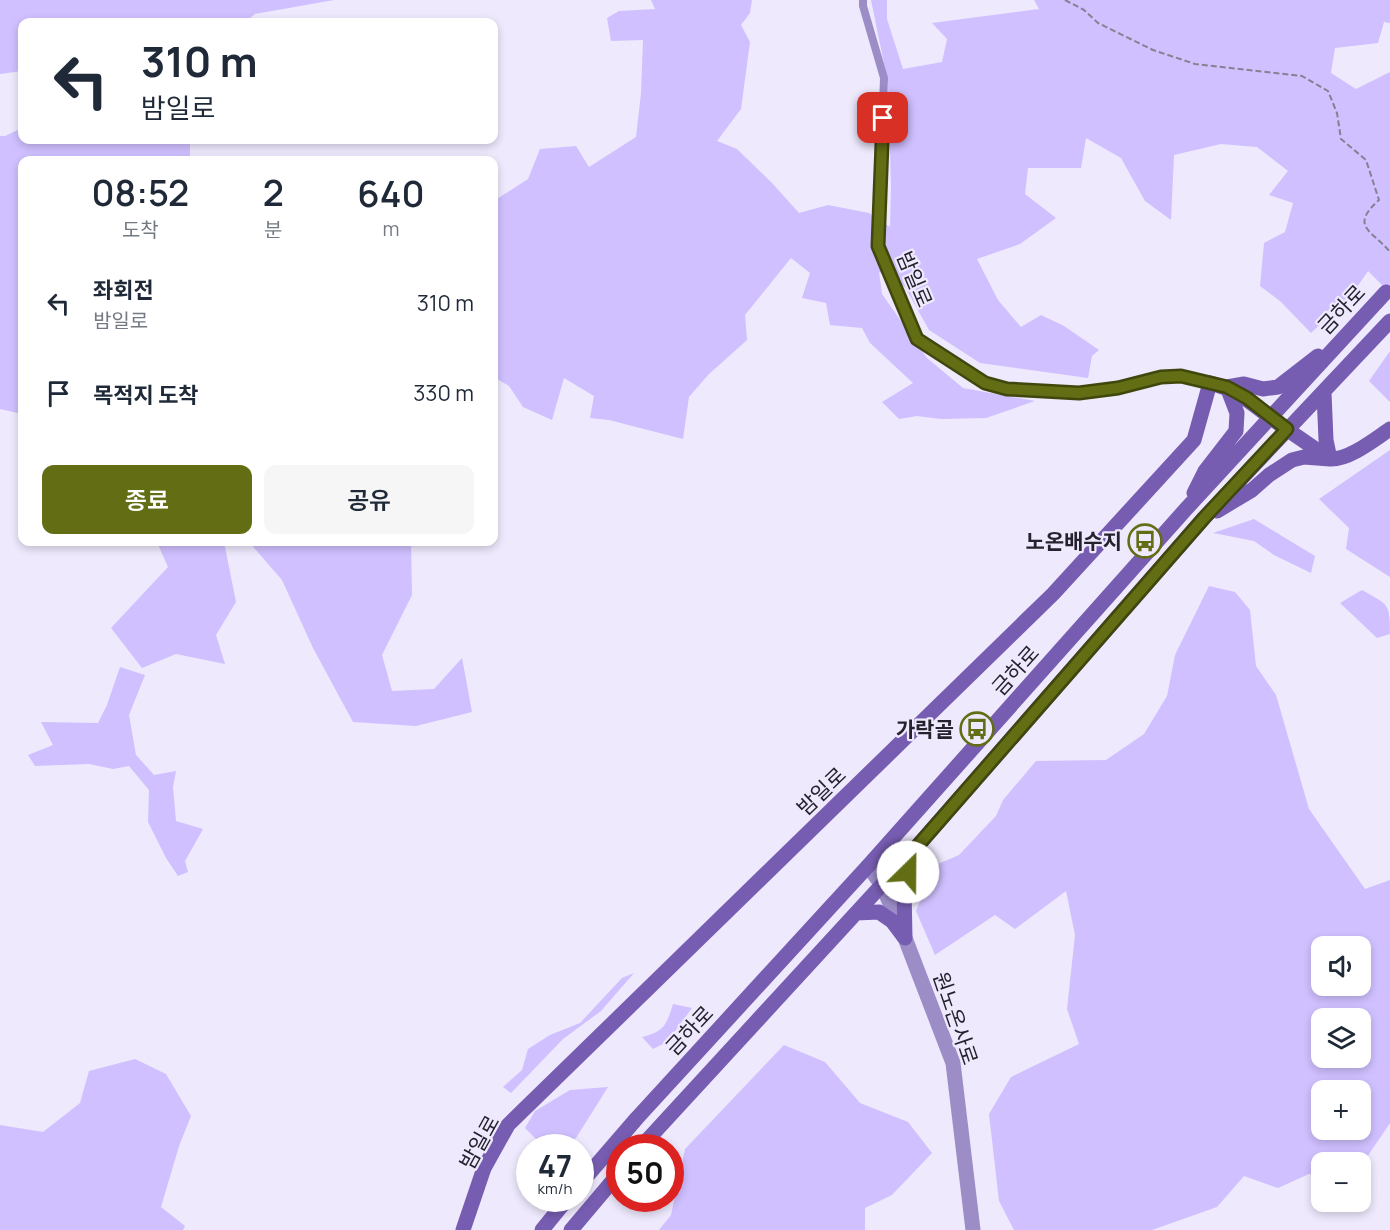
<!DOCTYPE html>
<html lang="ko">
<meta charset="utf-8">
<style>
:root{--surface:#fff;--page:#f6f6f7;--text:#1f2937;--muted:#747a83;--accent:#626d14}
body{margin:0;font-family:Manrope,"Noto Sans KR",sans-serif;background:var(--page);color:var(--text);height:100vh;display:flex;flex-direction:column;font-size:22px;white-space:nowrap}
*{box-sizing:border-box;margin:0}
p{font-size:20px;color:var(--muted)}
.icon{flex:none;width:33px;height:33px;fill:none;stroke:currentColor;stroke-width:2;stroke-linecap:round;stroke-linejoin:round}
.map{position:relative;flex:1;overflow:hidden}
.side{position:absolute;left:18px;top:156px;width:480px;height:390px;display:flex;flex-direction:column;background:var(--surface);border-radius:12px;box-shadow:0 3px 9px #0003}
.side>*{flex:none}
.banner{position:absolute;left:18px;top:18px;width:480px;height:126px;border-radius:12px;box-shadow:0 3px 9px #0003;background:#fff;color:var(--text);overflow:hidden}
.tools{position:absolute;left:1311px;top:936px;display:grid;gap:12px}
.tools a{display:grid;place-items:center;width:60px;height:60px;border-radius:12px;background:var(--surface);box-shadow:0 3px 9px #0003;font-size:30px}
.speed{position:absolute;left:516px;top:1134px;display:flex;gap:12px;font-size:30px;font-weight:700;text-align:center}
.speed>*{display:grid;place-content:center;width:78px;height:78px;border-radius:50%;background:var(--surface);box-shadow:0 3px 9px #0003;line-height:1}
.speed small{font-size:15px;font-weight:400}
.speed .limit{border:9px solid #d22;background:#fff;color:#111}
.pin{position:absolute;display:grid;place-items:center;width:51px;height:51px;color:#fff;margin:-26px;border-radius:12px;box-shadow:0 3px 9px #0006}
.me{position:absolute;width:66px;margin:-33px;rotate:23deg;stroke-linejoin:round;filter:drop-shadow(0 0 4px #0008)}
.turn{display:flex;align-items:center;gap:21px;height:126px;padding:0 24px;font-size:27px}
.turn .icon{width:78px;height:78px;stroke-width:2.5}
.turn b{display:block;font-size:42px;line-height:51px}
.eta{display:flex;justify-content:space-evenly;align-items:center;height:102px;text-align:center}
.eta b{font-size:36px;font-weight:600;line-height:42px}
.cta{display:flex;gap:12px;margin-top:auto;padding:12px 24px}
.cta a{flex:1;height:69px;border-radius:12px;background:var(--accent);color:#fff;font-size:24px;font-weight:600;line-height:69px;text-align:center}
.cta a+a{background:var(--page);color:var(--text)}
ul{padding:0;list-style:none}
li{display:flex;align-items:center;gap:18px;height:90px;padding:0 24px}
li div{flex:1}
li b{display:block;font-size:22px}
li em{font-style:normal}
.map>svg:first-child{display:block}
.green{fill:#d0c0ff;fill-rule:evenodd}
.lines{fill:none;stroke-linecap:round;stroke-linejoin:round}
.path{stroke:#858191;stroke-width:2;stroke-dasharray:6 3;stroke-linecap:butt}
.lane{stroke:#9c8dc7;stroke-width:8}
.street{stroke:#9c8dc7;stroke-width:15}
.secondary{stroke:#775db1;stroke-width:15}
.route-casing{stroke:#40470d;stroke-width:15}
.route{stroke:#626d14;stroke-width:10}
.labels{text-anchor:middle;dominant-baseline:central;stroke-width:4.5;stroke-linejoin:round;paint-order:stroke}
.street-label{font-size:21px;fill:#25222e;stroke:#eee9fd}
.poi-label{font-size:21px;font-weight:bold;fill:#25222e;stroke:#eee9fd;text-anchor:end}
</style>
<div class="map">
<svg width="1390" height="1230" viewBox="0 0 1390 1230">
<rect width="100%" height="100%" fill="#eee9fd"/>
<path class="green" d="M0,0H334L255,14L245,22H22V71L0,74Z
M651,0H752L750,13L741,25L750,42L741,109L717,141L737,149L772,183L799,213L828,205L869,213L890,227L891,187L888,83L871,0H887V19L903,69L942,62L947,39L932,23L1039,9L1034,0H1390V23L1384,22L1378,43L1335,48L1331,73L1356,89L1390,72V293L1368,271L1353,293L1311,333L1280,301L1260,286L1264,243L1285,232L1293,203L1269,195L1288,171L1257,147L1221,144L1174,155L1171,220L1145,201L1121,158L1086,138L1081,168H1028L1025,194L1056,218L1020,244L977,259L998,300L1021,327L1041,315L1064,326L1099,350L1092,356L1088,378L980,363L929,330L905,287L879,272L882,294L927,358L963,388L1035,401L986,418L941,419L917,416L899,419L882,402L913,383L870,343L862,328L830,325L826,303L802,298L810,273L791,258L745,315L747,340L708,375L689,397L683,439L609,420L590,418L594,396L564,378L552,420L523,407L509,386L494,377V206L497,199L528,179L540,149L576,146L589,167L636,137L641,93L643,40L611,41L607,18L619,11L655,9Z
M22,128V140H190V160H22V414L0,409V136H5Z
M1390,351V402L1369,381Z
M1390,450V577L1346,549L1349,528L1319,499Z
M1254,519L1315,556L1311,573L1274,555L1254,541L1213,533Z
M157,542H224L236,602L216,635L225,664L176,654L142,668L111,628L168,567Z
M249,542H411L412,595L382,655L392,691L434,689L462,658L472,712L416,726L353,722L313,648L282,580Z
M1209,586L1235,592L1250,610L1256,666L1276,695L1309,809L1365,889L1390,880V1123L1361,1166L1360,1162H1322L1321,1176L1309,1174L1278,1188L1244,1176L1217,1207L1152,1230H1014L999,1201L989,1114L1011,1077L1079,1044L1067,1009L1075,935L1066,891L1015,929L995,915L935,955L916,911L933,866L959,855L996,816L1003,800L1036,761L1106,760L1144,734L1167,696L1175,655ZM1322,946H1360V986H1322ZM1322,1018H1360V1058H1322ZM1322,1090H1360V1130H1322Z
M1362,590C1388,605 1390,602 1390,634L1377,638L1340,603Z
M120,667L145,675L129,715L136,755L154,775L176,771L173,787L176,821L203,829L185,861L188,872L178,876L166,858L148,822L149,790L129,766L113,769L89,764L35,766L28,755L53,745L41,722L98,723L107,705Z
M634,973L601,1011L563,1039L511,1093L503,1087L522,1070L528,1049L550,1035L580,1023L622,978Z
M673,1004L692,1008L667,1042L653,1049L642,1037C664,1032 667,1024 673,1004Z
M784,1045L825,1062L860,1103L908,1122L932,1153L892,1195L865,1208V1230H659L671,1215L685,1149Z
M135,1059L166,1074L191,1116L179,1146L161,1207L185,1226L183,1230H0V1125L43,1132L80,1103L89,1071Z
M608,1087L576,1138L560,1147H544L525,1128L535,1111L570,1090Z"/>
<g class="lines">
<path class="path" d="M1065,0L1084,10L1098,23L1153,50L1195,64L1302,76L1328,91L1337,113L1341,139L1366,160L1379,200C1349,227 1372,230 1390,252"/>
<path class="lane" d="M863,0V6L884,78L878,246L917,339L985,383L1007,389L1079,393L1118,388L1161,377L1181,376L1210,383"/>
<path class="street" d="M868,866L882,885L905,938L953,1063L973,1230"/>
<path class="secondary" d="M1194,493L1205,471L1236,431L1237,413L1227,387L1244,384L1263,389L1278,387L1318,356
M1217,511L1252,490L1269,475L1292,460L1304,457L1330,459L1326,440L1324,393
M856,913L879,912L892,921L904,937
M905,938L904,888L913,855
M640,1148L914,850L1204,518L1390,321
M580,1184L637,1118L868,866L1186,509L1386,292
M463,1230L484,1168L508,1125L1053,594L1194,440L1210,383C1237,390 1250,402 1271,418C1290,432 1310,445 1330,459C1349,460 1375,439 1390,429
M542,1230L568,1198
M571,1230L620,1172"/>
</g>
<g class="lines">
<defs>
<path id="route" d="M883,118L878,246L917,339L985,383L1007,389L1079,393L1118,388L1161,377L1181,376L1227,387L1247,398L1287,429L1204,518L914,850L908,872"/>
</defs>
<use href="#route" class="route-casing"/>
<use href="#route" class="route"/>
</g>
<defs>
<symbol id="bus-ring" viewBox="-11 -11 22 22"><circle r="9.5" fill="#eee9fd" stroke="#626d14" stroke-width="1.5"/><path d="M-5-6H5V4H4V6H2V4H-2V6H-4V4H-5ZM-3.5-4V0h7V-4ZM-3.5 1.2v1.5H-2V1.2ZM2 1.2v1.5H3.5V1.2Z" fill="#626d14"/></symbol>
</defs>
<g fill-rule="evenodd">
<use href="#bus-ring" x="1126" y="522" width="38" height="38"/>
<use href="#bus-ring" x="958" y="710" width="38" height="38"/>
</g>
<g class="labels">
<g class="street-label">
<text transform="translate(915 279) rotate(67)">밤일로</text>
<text transform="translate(1341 309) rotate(-47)">금하로</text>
<text transform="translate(1015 670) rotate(-48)">금하로</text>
<text transform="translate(821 791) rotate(-44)">밤일로</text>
<text transform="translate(956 1018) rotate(71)">원노온사로</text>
<text transform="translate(689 1030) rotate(-47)">금하로</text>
<text transform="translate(479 1142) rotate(-61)">밤일로</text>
</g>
<g class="poi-label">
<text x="1122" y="541">노온배수지</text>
<text x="954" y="729">가락골</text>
</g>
</g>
</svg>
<div class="tools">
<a><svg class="icon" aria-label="sound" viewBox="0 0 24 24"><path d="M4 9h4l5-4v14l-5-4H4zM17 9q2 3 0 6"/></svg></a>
<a><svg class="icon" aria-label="layers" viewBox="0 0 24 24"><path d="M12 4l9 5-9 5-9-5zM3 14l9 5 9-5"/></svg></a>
<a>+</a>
<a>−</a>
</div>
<div class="speed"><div>47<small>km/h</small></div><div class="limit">50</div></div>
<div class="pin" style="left:883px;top:118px;background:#d93025"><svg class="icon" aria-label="arrive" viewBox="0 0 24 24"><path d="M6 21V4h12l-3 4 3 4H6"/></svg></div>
<svg class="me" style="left:908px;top:872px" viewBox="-20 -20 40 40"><circle r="19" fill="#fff"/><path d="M0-13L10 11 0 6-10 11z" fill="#626d14"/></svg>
<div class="banner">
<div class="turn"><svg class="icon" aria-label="left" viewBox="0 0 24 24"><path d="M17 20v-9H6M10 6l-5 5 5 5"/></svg><div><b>310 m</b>밤일로</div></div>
</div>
<section class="side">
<div class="eta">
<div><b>08:52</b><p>도착</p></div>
<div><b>2</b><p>분</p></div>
<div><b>640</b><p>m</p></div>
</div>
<ul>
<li><svg class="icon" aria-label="left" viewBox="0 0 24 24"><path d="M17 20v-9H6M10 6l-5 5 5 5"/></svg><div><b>좌회전</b><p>밤일로</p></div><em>310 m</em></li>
<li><svg class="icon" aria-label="arrive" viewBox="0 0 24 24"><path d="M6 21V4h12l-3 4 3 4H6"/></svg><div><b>목적지 도착</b></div><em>330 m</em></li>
</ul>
<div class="cta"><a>종료</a><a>공유</a></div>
</section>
</div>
